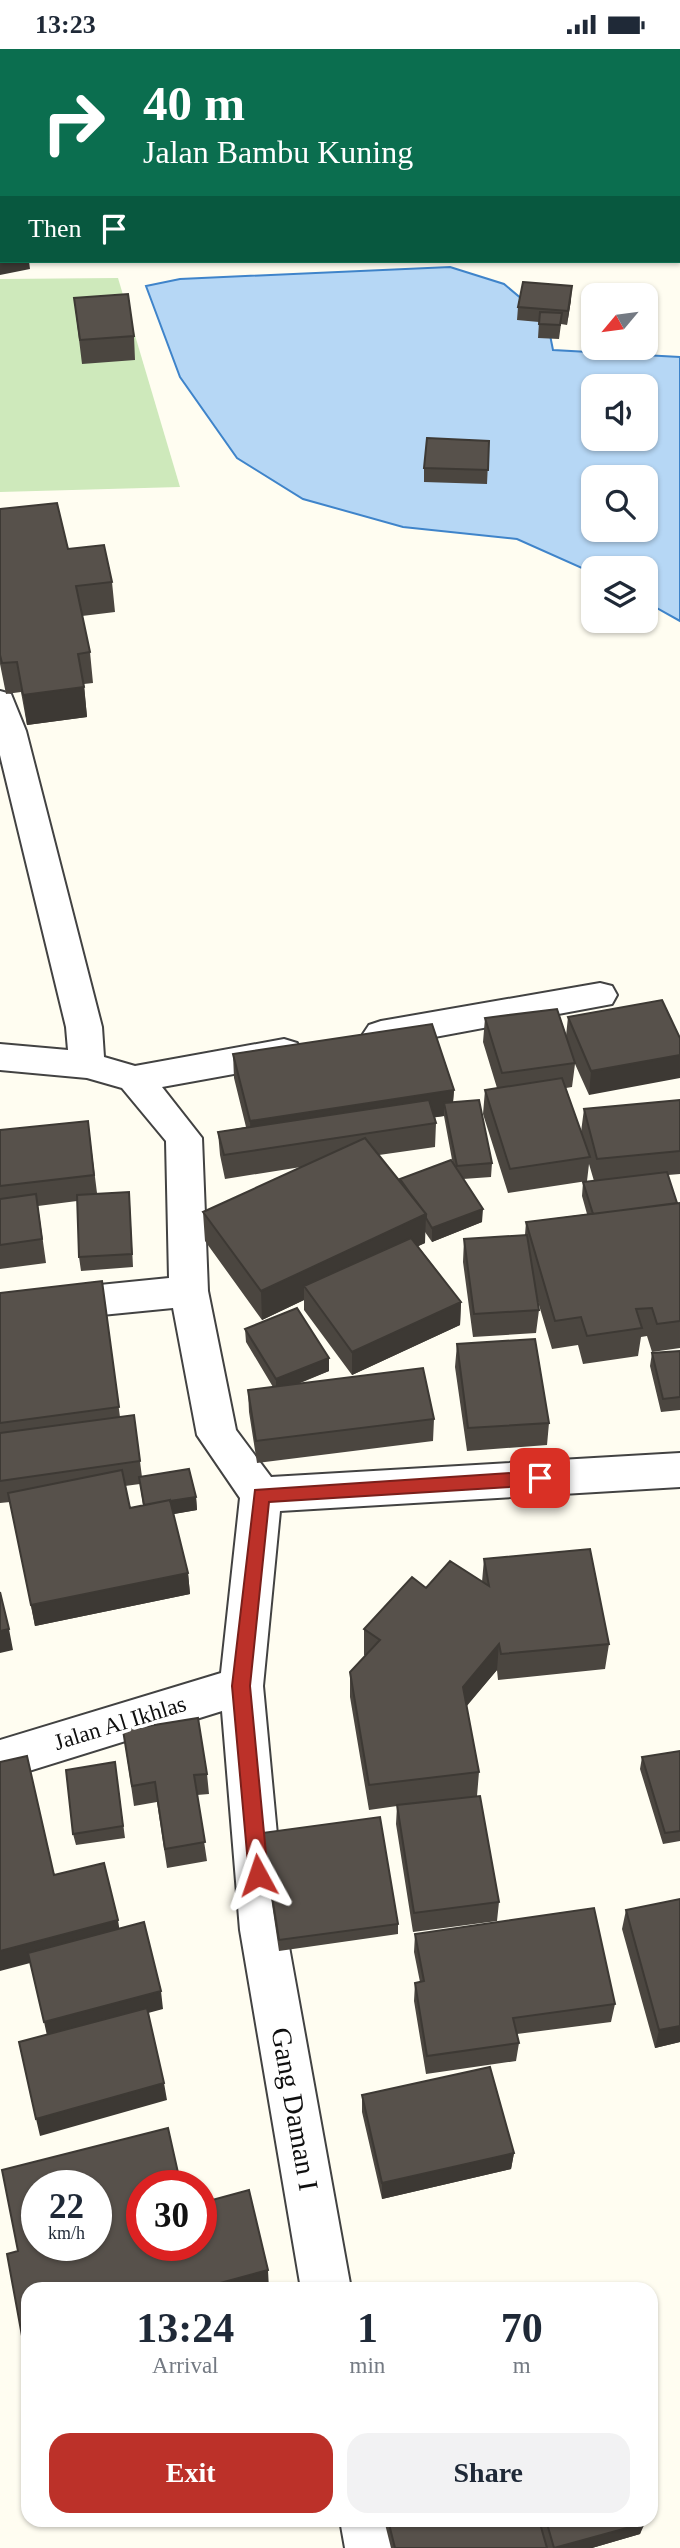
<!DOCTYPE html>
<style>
:root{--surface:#fff;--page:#f2f2f3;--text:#1f2937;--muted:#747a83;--accent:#bc3129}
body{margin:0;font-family:Georgia,serif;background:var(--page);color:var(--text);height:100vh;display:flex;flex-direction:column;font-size:26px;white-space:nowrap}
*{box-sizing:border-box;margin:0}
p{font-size:23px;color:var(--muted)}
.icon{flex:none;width:38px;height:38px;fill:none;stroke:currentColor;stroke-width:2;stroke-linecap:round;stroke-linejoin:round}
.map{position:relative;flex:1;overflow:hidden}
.side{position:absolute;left:21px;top:2233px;width:637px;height:245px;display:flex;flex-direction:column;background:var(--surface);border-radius:21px;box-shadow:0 2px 5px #0004}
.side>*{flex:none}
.top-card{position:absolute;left:0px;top:0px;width:681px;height:214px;box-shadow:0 2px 5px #0004;background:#0b6e4f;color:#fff;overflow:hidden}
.needle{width:46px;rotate:241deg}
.tools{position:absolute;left:581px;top:234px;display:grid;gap:14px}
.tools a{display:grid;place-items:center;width:77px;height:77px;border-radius:14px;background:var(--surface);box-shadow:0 2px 5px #0004;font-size:35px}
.speed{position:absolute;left:21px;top:2121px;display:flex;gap:14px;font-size:35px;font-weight:700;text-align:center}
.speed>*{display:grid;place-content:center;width:91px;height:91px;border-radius:50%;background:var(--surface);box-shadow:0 2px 5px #0004;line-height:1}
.speed small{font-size:18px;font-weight:400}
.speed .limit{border:10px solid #d22;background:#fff;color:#111}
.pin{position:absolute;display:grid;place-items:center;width:60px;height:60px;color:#fff;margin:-30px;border-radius:14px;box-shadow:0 4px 10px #0006}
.me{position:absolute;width:77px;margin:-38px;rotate:355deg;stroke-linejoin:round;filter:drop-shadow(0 0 5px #0008)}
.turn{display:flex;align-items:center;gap:24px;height:147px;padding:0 28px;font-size:32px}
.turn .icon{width:91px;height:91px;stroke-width:2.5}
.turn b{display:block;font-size:49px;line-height:60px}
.then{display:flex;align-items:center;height:66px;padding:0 28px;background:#0003;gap:14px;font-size:26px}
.eta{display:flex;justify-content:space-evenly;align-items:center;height:119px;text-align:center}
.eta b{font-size:42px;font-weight:800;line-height:49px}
.button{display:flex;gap:14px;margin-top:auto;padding:14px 28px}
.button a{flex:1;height:80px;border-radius:21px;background:var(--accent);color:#fff;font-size:28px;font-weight:800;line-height:80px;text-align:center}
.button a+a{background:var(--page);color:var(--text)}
.status{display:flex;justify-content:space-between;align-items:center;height:49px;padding:0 35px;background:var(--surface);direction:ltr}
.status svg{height:19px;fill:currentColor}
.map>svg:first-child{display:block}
.green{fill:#cee9bb}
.water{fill:#b6d7f5;stroke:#3f84ca;stroke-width:2;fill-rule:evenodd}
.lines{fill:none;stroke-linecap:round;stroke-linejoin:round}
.minor-casing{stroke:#424242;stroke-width:4}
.minor{fill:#fff;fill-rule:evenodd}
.wall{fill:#4b4640;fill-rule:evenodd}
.shaded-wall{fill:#3d3934}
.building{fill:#57514b;stroke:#3d3934;stroke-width:2;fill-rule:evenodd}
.route{fill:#bc3129;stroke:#7a201b;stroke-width:2}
.labels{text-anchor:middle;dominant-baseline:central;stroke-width:7;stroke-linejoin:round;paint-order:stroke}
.street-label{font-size:23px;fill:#0f0f0f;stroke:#fff}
.near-street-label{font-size:28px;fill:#0f0f0f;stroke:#fff}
</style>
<div class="status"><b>13:23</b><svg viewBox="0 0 49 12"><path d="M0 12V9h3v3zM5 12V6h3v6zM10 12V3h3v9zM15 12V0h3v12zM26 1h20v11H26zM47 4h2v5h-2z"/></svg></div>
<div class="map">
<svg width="680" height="2499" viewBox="0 0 680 2499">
<rect width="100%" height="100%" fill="#fffdf1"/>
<path class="green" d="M118,229L180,438L0,443V230Z"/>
<path class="water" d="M450,218L504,235L547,271L553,301L680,308V572L646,553V520H593V524L517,490L403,478L303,450L237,409L180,328L146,237L180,230ZM593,338H646V390H593ZM593,429H646V481H593Z"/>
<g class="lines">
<defs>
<path id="minor" d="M28,0H52L53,2H29Z
M318,0H342L343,2H320Z
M500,0H524L525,2H501Z
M679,106H680V120H679Z
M0,115H2L0,130Z
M0,642L11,645L26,682L102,978L104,1008L135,1017L284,990L297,994L302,1003L297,1012L284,1016L162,1038L202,1089L208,1242L236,1381L271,1428L680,1404V1438L280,1462L263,1637L286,1881L351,2240H301L240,1881L222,1662L0,1731V1691L221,1624L240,1449L197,1386L173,1259L0,1276V1246L169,1229L166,1092L122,1039L87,1029L0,1021V995L68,1001L66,978L0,706Z
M600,934L612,937L617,946L612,955L381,998L369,994L363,985L369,976L381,972Z
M340,2471H394L399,2499H345Z"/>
</defs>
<use href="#minor" class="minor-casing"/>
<use href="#minor" class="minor"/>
</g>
<path class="wall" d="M201,0H288L290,2H202Z
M602,0H680V60L679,57V2H603Z
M679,116H680V198H679Z
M74,249L134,287L135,311L82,315Z
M571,251L567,276L561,275L559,290L538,289L539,273L517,271L518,258Z
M489,392L487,435L424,433V419Z
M0,460L68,500L112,533L115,563L82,567L90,603L93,634L84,635L87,668L27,676L21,643L6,645L0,615Z
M662,951L589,1046L575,1015L572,1038L566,1039L581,1083L584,1060L680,1051V1125L668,1126L677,1154H680V1299L652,1303L647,1287L641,1288L638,1307L583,1315L578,1296L552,1300L536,1246L539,1261L536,1284L473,1288L463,1213L464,1190L525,1186L526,1173L587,1165L582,1147L583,1133L594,1132L589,1115L587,1132L508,1144L483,1065L485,1041L497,1039L483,993L485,969L566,987L568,968Z
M233,1005L454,1041L453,1053L492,1114L491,1128L463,1130L482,1173L432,1193L425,1183V1194L418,1197L461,1253L460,1276L352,1326L304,1261V1251L262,1271L205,1192L203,1163L301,1118L225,1130L220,1106L218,1083L246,1078L234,1029ZM444,1067L453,1116L400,1130V1132L379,1106L435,1098L436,1074L435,1068Z
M88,1072L97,1144L130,1156L133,1218L81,1222L79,1208L77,1152L38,1157L46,1214L0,1220V1081Z
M102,1232L120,1368L134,1366L142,1428L196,1448L197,1461L173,1465L188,1524L190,1545L35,1577L10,1453L0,1454V1244ZM140,1435L143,1456L130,1459L125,1437Z
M245,1280L329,1309V1322L298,1335L434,1370L433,1392L257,1414L249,1363L248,1341L273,1338L246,1293Z
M457,1295L549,1374L547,1396L467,1402L455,1318Z
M680,1302V1361L661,1363L650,1317L652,1304Z
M484,1510L609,1595L605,1620L498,1631L497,1621L466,1657L479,1723L477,1747L499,1853L497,1872L413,1883L396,1775L397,1757L369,1761L350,1648V1623L365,1607L364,1606V1580L426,1539L482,1533Z
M123,1681L207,1725L209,1745L197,1746L207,1812L167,1819L157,1753L134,1757Z
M680,1702V1792L663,1795L640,1720L642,1708Z
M115,1713L125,1789L76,1796L73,1785Z
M262,1784L398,1875V1885L279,1902L263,1795Z
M626,1861L680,1993L655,1999L622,1880Z
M415,1885L615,1955L611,1973L517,1985L519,1994L516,2012L426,2025L414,1952L415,1934L420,1933L414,1903Z
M362,2046L514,2104L511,2120L382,2150L362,2063Z
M384,2471H539L547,2499H391Z
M539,2471H644L640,2485L592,2499H547Z"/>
<path class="shaded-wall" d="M375,0H402L392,2H375Z
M418,0H443V2H418Z
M0,66H2V90H0Z
M2,201V212H29L30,220L0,226V202Z
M572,237L571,251L567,276L568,262Z
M84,638L87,668L27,676L23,646Z
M680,1006V1029L589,1046L591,1022Z
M454,1041L452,1065L444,1054V1067L251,1096L250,1072Z
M483,1160L482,1173L432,1193V1179Z
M426,1165L425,1194L311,1248L304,1237V1251L262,1271L261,1242Z
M461,1253L460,1276L352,1326V1303Z
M329,1309V1322L276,1343V1330Z
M196,1448L197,1461L146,1470L144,1457Z
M188,1524L190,1545L35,1577L31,1556Z
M9,1580L13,1601L0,1604V1582Z
M499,1595L497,1621L461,1664L463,1638Z
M118,1871L121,1890L0,1922V1902Z
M161,1942L163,1960L48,1991L44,1973Z
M680,1977V1993L655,1999L659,1981Z
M164,2034L167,2051L40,2087L36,2070Z
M514,2104L511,2120L382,2150V2134Z
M268,2221L269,2240H198Z
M28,2285V2302L22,2287Z
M645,2474L640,2485L592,2499H556Z"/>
<path class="building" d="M0,0H23L24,2H2V13H0Z
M95,0H162L163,2H96Z
M221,0H288L290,2H223Z
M679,4H680V30L679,28Z
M0,18H2V66H0Z
M679,116H680V169H679Z
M2,158V201L0,202V159Z
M523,233L572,237L568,262L518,258Z
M128,245L134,287L80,291L74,249Z
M540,263L562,264L560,276L539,275Z
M427,389L489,392L488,421L424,419Z
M57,454L68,500L104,496L112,533L76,537L90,603L78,605L84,638L23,646L17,613L2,614L0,606V460Z
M662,951L680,989V1006L591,1022L568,968Z
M557,960L575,1014L502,1024L485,969Z
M432,975L454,1041L250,1072L233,1005Z
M562,1029L590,1108L510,1120L485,1041Z
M429,1051L436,1074L224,1106L218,1083Z
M479,1051L492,1114L457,1117L444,1054Z
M680,1051V1102L597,1110L584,1060Z
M88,1072L94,1126L0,1137V1081Z
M365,1089L426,1165L261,1242L203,1163Z
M451,1111L483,1160L432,1179L426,1169V1165L410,1144L400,1130Z
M667,1123L677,1154L593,1165L583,1133Z
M129,1143L132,1205L79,1208L77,1146Z
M36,1145L42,1190L0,1196V1150Z
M680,1154V1272L657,1275L652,1259L636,1260L642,1279L587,1287L581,1268L555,1272L526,1173Z
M527,1186L539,1261L474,1265L464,1190Z
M411,1189L461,1253L352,1303L304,1237Z
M102,1232L119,1358L0,1374V1244Z
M297,1259L329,1309L276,1330L245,1280Z
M535,1290L549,1374L468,1379L457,1295Z
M680,1302V1348L663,1350L652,1304Z
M423,1319L434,1370L256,1392L248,1341Z
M134,1366L140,1412L0,1432V1384Z
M189,1420L196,1448L170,1452V1451L144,1456L139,1428Z
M122,1421L130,1459L170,1451L188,1524L31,1556L8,1444Z
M590,1500L609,1595L501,1605L499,1595L463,1638L479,1723L369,1736L350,1623L380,1591L364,1580L412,1528L426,1539L450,1512L489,1537L484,1510Z
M0,1543L9,1580L0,1582Z
M198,1669L207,1725L194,1726L205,1793L165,1800L155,1733L132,1737L123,1681Z
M680,1702V1782L665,1784L642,1708Z
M27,1707L54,1826L104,1814L118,1871L0,1902V1713Z
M115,1713L123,1777L73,1785L66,1721Z
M480,1747L499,1853L414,1864L397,1756Z
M380,1768L398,1875L279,1891L262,1784Z
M680,1850V1977L659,1981L626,1861Z
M594,1859L615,1955L513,1969L519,1994L427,2007L415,1934L424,1932L415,1885Z
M144,1873L161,1942L44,1973L28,1904Z
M147,1959L164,2034L36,2070L19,1993Z
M490,2018L514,2104L382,2134L362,2046Z
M168,2079L181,2137H142V2196H201V2154L249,2141L268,2221L198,2240H28V2285L22,2287L7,2205L18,2202L2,2121ZM37,2137H96V2196H37Z
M388,2471H539L547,2499H395Z
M546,2471H644L645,2474L554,2499Z"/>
<path class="route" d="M540,1422L546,1424L549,1429L546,1434L540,1436L269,1453L250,1637L268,1826L265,1833L258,1835L251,1833L249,1826L232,1637L255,1441Z"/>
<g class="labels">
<g class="street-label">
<text transform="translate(120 1674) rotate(-17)">Jalan Al Ikhlas</text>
</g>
<g class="near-street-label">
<text transform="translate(295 2060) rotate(80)">Gang Daman I</text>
</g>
</g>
</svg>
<div class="tools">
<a><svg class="needle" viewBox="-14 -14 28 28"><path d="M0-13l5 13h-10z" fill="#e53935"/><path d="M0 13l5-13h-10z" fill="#747a83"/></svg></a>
<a><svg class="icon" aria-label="sound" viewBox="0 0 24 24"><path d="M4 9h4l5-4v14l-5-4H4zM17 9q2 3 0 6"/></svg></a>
<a><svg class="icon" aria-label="search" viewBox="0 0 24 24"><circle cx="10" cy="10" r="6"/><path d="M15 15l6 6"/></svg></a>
<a><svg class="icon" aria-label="layers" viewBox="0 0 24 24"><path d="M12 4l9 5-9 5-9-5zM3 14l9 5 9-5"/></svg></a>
</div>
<div class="speed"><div>22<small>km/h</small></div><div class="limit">30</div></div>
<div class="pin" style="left:540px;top:1429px;background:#d93025"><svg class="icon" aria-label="arrive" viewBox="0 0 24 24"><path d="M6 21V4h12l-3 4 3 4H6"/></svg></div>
<svg class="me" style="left:258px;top:1826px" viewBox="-20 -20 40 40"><path d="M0-17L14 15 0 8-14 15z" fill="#bc3129" stroke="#fff" stroke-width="4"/></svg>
<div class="top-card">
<div class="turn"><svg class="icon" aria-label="right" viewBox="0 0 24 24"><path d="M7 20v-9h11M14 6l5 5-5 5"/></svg><div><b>40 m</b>Jalan Bambu Kuning</div></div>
<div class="then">Then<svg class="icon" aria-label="arrive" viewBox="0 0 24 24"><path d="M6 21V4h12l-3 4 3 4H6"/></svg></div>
</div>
<section class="side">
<div class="eta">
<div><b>13:24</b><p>Arrival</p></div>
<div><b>1</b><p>min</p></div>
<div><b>70</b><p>m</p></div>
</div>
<div class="button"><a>Exit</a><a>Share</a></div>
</section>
</div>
